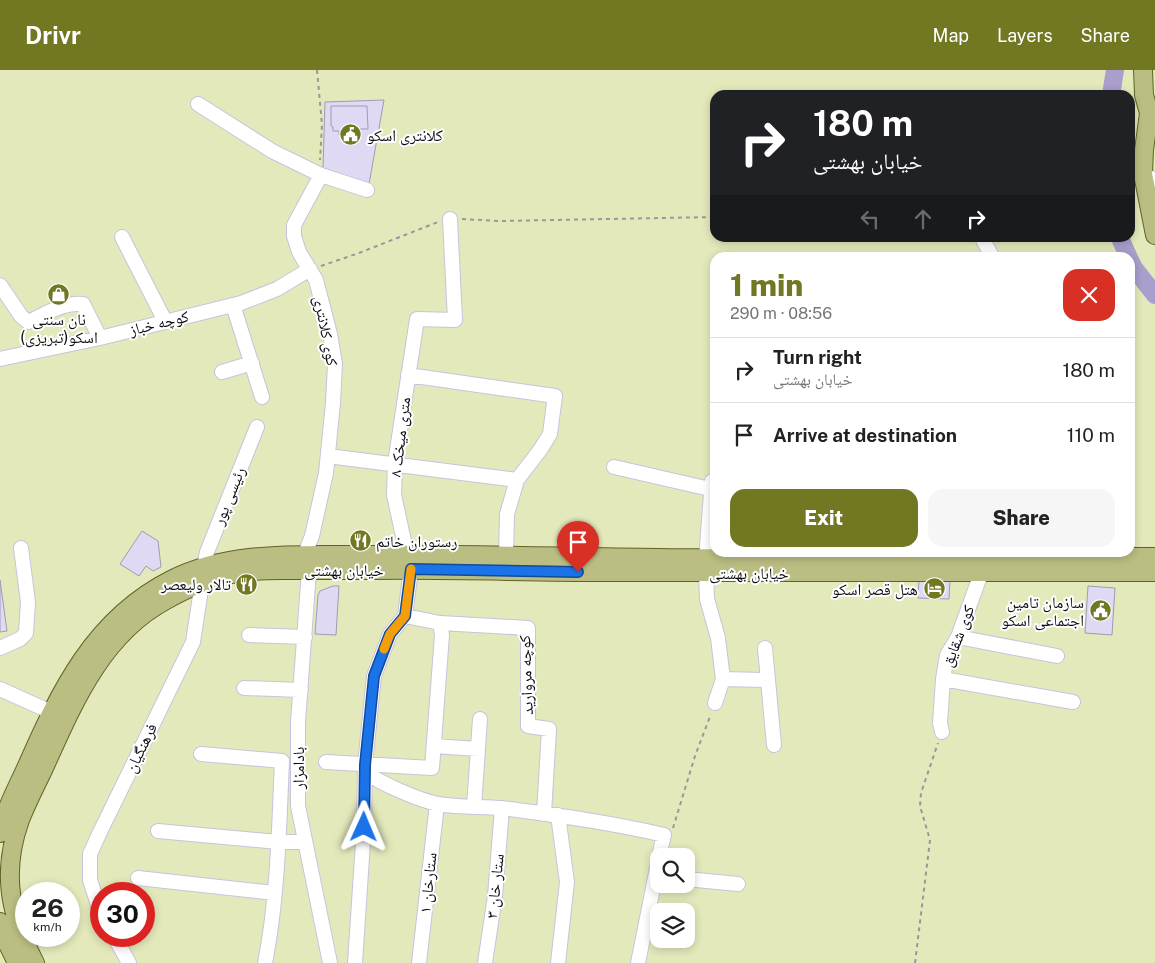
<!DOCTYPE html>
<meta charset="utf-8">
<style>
:root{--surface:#fff;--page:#f6f6f6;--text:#222;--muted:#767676;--line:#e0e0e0;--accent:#727821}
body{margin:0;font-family:"Public Sans","Noto Naskh Arabic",sans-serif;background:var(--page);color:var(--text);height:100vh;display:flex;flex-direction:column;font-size:19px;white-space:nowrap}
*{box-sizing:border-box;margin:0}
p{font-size:16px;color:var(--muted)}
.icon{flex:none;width:28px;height:28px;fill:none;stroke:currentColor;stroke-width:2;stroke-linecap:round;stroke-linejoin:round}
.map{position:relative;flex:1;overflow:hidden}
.panel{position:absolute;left:710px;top:182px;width:425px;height:305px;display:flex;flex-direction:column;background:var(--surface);border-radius:15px;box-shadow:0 2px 8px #0003}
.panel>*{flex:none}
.top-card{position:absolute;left:710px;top:20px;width:425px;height:152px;border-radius:15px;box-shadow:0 2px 8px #0003;background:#202124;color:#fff;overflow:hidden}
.controls{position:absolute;left:650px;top:778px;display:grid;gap:10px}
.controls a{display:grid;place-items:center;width:45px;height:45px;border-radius:10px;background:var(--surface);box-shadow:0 2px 8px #0003;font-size:25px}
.speed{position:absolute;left:15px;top:812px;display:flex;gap:10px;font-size:25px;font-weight:700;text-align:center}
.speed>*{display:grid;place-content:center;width:65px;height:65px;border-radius:50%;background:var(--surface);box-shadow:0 2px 8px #0003;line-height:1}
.speed small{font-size:12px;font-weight:400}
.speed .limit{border:8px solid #d22;background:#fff;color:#111}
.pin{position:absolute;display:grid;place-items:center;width:42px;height:42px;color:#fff;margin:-51px -21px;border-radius:50% 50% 50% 0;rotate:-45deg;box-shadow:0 0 5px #0007}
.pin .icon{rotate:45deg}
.me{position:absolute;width:55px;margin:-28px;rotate:1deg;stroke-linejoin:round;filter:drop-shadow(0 0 4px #0008)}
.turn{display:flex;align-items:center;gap:18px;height:105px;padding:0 20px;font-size:22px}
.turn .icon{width:65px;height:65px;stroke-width:2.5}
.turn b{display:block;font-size:35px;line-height:42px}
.lanes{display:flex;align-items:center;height:48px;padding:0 20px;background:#0003;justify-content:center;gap:25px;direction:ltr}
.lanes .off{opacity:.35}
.round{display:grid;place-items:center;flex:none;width:52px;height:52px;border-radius:15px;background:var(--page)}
.headline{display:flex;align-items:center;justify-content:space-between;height:85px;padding:0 20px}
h1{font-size:30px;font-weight:800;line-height:38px;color:var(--accent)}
.primary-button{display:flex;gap:10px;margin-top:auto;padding:10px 20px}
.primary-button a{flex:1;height:58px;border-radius:15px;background:var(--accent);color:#fff;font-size:20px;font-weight:800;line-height:58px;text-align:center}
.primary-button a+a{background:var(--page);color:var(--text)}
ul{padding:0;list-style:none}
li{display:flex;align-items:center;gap:15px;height:65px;padding:0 20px;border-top:1px solid var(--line)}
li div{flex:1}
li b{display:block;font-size:19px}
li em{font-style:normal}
header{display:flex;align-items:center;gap:30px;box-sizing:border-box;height:70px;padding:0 25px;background:var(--accent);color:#fff}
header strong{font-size:24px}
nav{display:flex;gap:28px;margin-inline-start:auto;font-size:18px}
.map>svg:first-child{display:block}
.green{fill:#e4e9bb;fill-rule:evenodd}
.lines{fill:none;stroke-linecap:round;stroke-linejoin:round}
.river{stroke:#a99ecc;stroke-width:18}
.building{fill:#dfd9f3;stroke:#a09bb4}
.minor-casing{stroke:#c8c3dd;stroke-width:16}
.major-casing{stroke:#606325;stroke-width:20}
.path{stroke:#99979d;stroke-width:2;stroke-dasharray:4 4;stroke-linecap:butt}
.minor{stroke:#fff;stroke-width:14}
.major{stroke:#babe82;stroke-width:18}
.route-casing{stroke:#114b97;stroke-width:12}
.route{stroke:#1a73e8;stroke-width:9}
.slow{stroke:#f59e0b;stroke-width:9}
.labels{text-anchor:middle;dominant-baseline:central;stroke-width:4;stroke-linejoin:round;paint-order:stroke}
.poi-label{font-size:16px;fill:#0d0b13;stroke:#fff;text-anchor:end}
.street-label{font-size:16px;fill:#0d0b13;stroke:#fff}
</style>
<header>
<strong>Drivr</strong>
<nav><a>Map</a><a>Layers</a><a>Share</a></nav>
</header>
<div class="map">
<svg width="1155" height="893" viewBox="0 0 1155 893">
<rect width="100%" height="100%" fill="#f9f8fd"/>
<path class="green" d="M0,0H1155V893H0ZM715,25H1130V168H715ZM715,188H1130V482H715ZM659,786H686V814H659ZM26,824H69V866H26ZM101,824H144V866H101ZM659,841H686V869H659Z"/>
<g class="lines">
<path class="river" d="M1111,25L1115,0
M1120,168L1129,188
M1130,190L1134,198L1155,225"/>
</g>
<path class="building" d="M384,30L369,114L323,98L325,32Z
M331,36H367L368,59H360V65H339V61H333V57L331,56Z
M142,461L158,471L161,497L153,501L146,496L139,506L120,494Z
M919,509L950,510L949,529L918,528Z
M0,510L7,561L0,562Z
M333,516H339L336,565L315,564L318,525L320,521Z
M1088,516L1115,518L1112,565L1085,563Z"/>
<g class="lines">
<defs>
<path id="minor" d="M198,34L272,81L321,105L367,120
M1130,99L1143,104L1155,110
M122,167L165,251
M982,168L993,188
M0,215L21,246L28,252C46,244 63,232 83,234L100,268
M233,235L262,327
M0,289L100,268L241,233L277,219L310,199
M222,302L252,293
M408,305L555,326L550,364L540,380L517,410L507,444L506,486
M328,386L517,410
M614,397L710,419
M407,485L394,425L395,393L417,249L455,250L450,149
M304,486L312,466L326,403L333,333L335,294L330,264L316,210L299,182L294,166V155L321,105
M706,489L712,411
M204,497L207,482L257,357
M309,500L298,652V736L330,893
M706,503L707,529L718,568L723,609L715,633
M440,553L528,558V656L549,659L544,744
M249,565L305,567
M958,567L1057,586
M0,578L20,569L26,563L28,532L21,478
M765,578L774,675
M723,609L768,610
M943,609L1073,632
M244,618L301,620
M0,619L51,642
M942,662L940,653L943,609L947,585L958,567L982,501
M434,676L478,679
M201,684L282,691C279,758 278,827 265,893
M326,692L432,698L442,565L440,553L405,546
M365,702C380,713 418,730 438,734C461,738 486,736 510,739C562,746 613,753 664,765L659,786
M474,737L480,649
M158,761L278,772H305
M138,808L274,823
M686,809L738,814
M101,844L90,810V784L100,762L193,572L202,513
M114,866L129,893
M355,893L364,757L365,695L374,606L390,564L405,546L411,499
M419,893L437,734
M485,893L495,826L502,738
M558,893L567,812L558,745
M638,893L659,788"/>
<path id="major" d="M1143,0L1144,25L1149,43L1144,80L1143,104L1155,165
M0,763C5,740 17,718 27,696C60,621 94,549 171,510C232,479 305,486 371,485C466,484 562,487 658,488C739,489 819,488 900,487C931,486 961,484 992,484C1046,484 1101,487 1155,487
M0,852L5,868L17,893
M35,893C10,845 1,803 20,750C27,732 36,715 44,698C73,634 101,565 166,530C186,519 210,508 232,504C253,499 275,500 296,500C322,500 348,500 374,500C452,499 530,502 608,502C791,503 973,501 1155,502"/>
</defs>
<use href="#minor" class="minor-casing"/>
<use href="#major" class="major-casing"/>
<path class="path" d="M317,0L322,55L320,90
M462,149L500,151L715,147
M321,196L359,183L438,152
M673,758L695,686L711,644
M915,893L930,770L920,736L921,723L938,673"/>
<use href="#minor" class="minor"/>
<use href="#major" class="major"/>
</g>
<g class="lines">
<defs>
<path id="route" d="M364,757L365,695L374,606L390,564L405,546L411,499L578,502"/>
</defs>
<use href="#route" class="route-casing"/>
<use href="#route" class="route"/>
<path class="slow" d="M384,579L390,564L405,546L411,499"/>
</g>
<defs>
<symbol id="civic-disc" viewBox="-11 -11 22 22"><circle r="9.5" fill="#727821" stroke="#fff"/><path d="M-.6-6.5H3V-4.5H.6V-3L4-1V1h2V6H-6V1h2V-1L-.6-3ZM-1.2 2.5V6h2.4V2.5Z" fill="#fff"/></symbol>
<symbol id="shop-disc" viewBox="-11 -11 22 22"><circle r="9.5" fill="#727821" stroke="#fff"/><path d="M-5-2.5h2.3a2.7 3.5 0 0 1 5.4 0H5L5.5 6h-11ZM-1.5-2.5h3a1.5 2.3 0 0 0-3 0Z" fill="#fff"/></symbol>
<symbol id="restaurant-disc" viewBox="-11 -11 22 22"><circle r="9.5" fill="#727821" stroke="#fff"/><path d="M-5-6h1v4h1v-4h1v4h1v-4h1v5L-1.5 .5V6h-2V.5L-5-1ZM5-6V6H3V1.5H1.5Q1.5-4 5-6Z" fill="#fff"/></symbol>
<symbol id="hotel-disc" viewBox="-11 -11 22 22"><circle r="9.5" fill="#727821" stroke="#fff"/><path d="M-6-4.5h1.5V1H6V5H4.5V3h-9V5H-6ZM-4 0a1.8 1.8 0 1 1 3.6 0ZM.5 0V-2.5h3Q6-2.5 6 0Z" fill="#fff"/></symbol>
</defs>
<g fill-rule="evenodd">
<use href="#civic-disc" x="338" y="52" width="25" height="25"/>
<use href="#shop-disc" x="46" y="212" width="25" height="25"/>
<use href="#restaurant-disc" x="348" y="458" width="25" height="25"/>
<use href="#restaurant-disc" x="234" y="502" width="25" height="25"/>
<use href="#hotel-disc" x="922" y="506" width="25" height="25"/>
<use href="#civic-disc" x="1088" y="528" width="25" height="25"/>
</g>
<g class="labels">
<g class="poi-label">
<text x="367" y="65" text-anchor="start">کلانتری اسکو</text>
<text x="59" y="249" text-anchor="middle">نان سنتی<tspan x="59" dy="18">اسکو(تبریزی)</tspan></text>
<text x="376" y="471" text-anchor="start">رستوران خاتم</text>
<text x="231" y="514">تالار ولیعصر</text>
<text x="918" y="519">هتل قصر اسکو</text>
<text x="1084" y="532">سازمان تامین<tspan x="1084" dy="18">اجتماعی اسکو</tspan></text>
</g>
<g class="street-label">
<text transform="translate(159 253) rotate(-14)">کوچه خباز</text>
<text transform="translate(326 261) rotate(79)">کوی کلانتری</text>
<text transform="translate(400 367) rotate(-83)">۸ متری میخک</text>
<text transform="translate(229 426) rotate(-68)">رئیسی پور</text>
<text x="344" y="500">خیابان بهشتی</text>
<text x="749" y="503">خیابان بهشتی</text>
<text transform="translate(958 566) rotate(-69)">کوی شقایق</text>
<text transform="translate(526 605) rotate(-92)">کوچه مروارید</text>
<text transform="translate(141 678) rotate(-64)">فرهنگیان</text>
<text transform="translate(298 698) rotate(-90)">بادامزار</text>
<text transform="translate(428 813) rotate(-84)">ستارخان ۱</text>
<text transform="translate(495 816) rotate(-84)">ستار خان ۳</text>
</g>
</g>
</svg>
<div class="controls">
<a><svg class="icon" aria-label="search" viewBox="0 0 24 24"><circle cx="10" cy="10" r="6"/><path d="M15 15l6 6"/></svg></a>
<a><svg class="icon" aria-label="layers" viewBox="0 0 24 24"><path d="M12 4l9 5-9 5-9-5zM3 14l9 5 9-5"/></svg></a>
</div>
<div class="speed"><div>26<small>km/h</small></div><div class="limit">30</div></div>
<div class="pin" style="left:578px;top:502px;background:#d93025"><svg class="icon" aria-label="arrive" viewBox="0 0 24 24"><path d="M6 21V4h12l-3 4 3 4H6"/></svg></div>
<svg class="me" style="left:364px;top:757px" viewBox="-20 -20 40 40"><path d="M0-17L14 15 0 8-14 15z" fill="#1a73e8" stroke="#fff" stroke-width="4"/></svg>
<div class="top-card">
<div class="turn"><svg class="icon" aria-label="right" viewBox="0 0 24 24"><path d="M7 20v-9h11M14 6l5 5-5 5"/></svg><div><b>180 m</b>خیابان بهشتی</div></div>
<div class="lanes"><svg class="icon off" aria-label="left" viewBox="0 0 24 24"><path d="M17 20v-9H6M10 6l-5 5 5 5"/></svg><svg class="icon off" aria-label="ahead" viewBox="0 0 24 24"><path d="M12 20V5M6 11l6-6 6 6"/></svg><svg class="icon" aria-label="right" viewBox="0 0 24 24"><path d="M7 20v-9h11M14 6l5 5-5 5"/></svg></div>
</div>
<section class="panel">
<div class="headline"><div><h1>1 min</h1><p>290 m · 08:56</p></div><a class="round" style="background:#d93025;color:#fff"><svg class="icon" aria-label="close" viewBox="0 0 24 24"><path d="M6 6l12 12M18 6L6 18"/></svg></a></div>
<ul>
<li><svg class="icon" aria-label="right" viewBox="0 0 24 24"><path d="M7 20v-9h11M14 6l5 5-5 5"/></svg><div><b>Turn right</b><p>خیابان بهشتی</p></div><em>180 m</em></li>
<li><svg class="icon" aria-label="arrive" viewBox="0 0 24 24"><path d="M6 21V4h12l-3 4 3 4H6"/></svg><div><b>Arrive at destination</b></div><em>110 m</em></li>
</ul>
<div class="primary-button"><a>Exit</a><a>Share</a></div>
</section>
</div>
